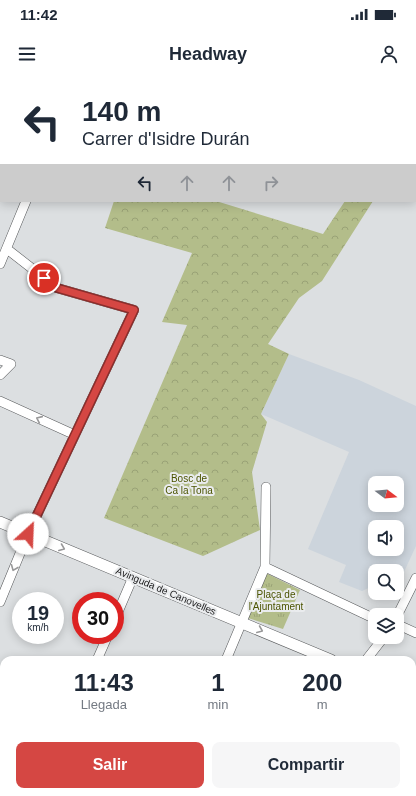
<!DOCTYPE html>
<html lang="es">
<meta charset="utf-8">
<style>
:root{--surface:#fff;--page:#f6f6f7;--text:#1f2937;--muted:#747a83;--accent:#d54743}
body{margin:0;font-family:Helvetica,sans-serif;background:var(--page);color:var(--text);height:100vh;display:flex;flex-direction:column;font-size:15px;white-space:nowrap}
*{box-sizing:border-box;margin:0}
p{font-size:13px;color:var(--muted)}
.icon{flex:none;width:22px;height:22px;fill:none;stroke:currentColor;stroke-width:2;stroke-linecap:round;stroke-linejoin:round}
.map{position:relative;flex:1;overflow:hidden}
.drawer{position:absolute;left:0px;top:576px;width:416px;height:140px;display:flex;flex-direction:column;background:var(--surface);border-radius:12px 12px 0 0;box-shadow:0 2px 10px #0003}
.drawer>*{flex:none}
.banner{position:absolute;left:0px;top:0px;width:416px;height:122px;box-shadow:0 2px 10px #0003;background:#fff;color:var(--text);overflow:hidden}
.needle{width:26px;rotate:106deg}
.fabs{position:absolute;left:368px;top:396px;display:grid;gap:8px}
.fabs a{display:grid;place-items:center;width:36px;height:36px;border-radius:8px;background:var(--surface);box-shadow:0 2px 10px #0003;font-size:20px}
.speed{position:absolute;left:12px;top:512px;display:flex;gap:8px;font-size:20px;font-weight:700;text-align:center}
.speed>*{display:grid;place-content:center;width:52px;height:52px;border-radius:50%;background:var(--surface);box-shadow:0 2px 10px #0003;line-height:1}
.speed small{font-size:10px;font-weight:400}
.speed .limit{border:6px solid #d22;background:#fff;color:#111}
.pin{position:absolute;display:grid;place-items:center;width:34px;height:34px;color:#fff;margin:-17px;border:2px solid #fff;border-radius:50%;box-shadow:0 1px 4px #0007}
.me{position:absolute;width:44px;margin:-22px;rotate:25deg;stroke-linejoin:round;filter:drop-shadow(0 0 3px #0008)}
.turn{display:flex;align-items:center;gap:14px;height:84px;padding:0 16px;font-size:18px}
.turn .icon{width:52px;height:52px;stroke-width:2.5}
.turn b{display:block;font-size:28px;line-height:34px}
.lanes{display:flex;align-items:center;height:38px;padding:0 16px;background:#0003;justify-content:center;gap:20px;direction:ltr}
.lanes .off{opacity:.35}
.eta{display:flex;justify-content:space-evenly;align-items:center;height:68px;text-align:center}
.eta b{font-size:24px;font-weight:700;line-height:28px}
.action{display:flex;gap:8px;margin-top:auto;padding:8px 16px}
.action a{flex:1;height:46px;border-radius:8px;background:var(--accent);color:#fff;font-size:16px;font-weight:700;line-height:46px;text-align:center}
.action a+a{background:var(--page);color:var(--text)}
.status{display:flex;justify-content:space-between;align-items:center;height:28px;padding:0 20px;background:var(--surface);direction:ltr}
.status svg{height:11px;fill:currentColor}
header{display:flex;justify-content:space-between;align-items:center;height:52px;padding:0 16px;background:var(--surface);font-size:18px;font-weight:700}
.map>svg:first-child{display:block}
.built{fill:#ccd4dc;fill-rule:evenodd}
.forest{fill:url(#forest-crowns)}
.park{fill:url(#park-tufts)}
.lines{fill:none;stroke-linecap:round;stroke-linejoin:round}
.stream{stroke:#4ca7bd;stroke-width:3.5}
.minor-casing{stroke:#57595b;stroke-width:10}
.tertiary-casing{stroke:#57595b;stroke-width:12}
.minor{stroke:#fff;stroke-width:9}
.tertiary{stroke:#fff;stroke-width:11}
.oneway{stroke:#989899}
.route-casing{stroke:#8a2e2c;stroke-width:10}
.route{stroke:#d54743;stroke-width:7}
.labels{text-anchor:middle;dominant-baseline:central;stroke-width:4;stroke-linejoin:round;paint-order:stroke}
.park-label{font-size:10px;fill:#4b5400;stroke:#eaecee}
.street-label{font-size:10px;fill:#1b1b1c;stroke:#eaecee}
</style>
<div class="status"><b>11:42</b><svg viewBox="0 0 49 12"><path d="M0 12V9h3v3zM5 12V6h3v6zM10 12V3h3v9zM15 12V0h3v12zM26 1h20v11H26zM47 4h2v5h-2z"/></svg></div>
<header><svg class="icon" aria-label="menu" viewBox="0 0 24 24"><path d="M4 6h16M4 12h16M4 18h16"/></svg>Headway<svg class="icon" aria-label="person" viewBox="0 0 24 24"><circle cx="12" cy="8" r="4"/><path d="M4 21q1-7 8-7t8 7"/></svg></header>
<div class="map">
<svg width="416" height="716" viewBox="0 0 416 716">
<defs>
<pattern id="forest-crowns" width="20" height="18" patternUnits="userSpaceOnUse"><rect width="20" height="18" fill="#b3bd8a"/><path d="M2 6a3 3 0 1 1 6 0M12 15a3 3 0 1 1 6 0" fill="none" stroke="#99a276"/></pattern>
<pattern id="park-tufts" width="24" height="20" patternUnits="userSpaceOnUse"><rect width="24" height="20" fill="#b3bd8a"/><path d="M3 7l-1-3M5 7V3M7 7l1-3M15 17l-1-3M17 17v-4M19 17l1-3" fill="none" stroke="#99a276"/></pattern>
</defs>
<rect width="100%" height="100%" fill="#dcdfe1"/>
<path class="built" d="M289,274L359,300L416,326V466L397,507V491H375V505L362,511L339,502L346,485L308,469L349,372L261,334ZM375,403H397V425H375ZM375,447H397V469H375Z"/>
<path class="forest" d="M114,121H216L323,154L345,121H373L322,201L299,218L268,264L289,274L261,334L267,342L252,392L260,450L203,476L104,438L187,245L162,242L192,173L105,148Z
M416,659V695H412V661Z"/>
<path class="park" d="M266,493L300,510L283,549L248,538Z"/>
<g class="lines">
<path class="stream" d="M412,680L416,679"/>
<defs>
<path id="minor" d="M100,0L103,1
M62,1V0
M415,99H416
M0,184L26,121
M0,280L11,284L0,295
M0,321L75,355
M265,487L375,539
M0,522L28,454L134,230L57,208L7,169
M397,536L416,498
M115,539L133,497
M397,547H403L416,553
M97,580L108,555
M226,580L265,487L266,407
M366,580L384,557
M0,597L4,598
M293,712L298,716
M325,712L338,716
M39,716L41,712
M308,716L314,712"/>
<path id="tertiary" d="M0,442L331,580
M412,639L416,642"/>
</defs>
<use href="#minor" class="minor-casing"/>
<use href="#tertiary" class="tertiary-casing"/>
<use href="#minor" class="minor"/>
<use href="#tertiary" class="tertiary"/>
</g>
<defs><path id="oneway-chevron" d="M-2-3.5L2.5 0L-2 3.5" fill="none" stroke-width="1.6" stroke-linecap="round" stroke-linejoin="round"/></defs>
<g class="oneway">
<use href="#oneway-chevron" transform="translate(39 339) rotate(-156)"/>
<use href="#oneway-chevron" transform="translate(62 468) rotate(22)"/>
<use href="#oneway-chevron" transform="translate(14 488) rotate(112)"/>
<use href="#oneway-chevron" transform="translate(260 550) rotate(23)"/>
</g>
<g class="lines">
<defs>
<path id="route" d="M28,454L134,230L57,208L44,198"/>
</defs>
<use href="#route" class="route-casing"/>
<use href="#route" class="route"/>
</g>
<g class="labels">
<g class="park-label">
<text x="189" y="398">Bosc de<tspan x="189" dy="12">Ca la Tona</tspan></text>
<text x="276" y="514">Plaça de<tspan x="276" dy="12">l'Ajuntament</tspan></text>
</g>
<g class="street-label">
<text transform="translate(166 511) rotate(23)">Avinguda de Canovelles</text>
</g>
</g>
</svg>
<div class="fabs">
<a><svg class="needle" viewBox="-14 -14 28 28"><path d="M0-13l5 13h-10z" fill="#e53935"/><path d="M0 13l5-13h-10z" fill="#747a83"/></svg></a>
<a><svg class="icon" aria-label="sound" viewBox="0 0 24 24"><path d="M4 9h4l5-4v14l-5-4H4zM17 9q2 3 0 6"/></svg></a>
<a><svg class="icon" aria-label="search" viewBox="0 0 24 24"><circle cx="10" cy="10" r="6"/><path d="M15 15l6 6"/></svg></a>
<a><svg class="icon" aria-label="layers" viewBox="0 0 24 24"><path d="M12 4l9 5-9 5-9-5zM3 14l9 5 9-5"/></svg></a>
</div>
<div class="speed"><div>19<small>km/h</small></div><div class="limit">30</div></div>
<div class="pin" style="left:44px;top:198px;background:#d93025"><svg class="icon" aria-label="arrive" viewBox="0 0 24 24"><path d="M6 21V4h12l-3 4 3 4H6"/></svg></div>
<svg class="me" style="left:28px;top:454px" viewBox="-20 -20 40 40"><circle r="19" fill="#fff"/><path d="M0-13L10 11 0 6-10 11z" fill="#d54743"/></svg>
<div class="banner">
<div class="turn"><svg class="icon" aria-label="left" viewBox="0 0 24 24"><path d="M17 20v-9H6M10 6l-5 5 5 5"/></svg><div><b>140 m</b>Carrer d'Isidre Durán</div></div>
<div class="lanes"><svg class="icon" aria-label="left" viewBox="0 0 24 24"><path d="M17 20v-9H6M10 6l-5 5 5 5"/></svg><svg class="icon off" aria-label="ahead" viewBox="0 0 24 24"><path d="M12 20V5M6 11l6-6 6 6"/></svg><svg class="icon off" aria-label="ahead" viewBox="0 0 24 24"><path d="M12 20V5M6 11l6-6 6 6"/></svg><svg class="icon off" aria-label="right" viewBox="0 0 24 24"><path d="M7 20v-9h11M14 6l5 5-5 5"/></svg></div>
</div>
<section class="drawer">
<div class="eta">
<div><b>11:43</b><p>Llegada</p></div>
<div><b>1</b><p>min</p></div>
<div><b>200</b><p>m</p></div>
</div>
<div class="action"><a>Salir</a><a>Compartir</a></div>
</section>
</div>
